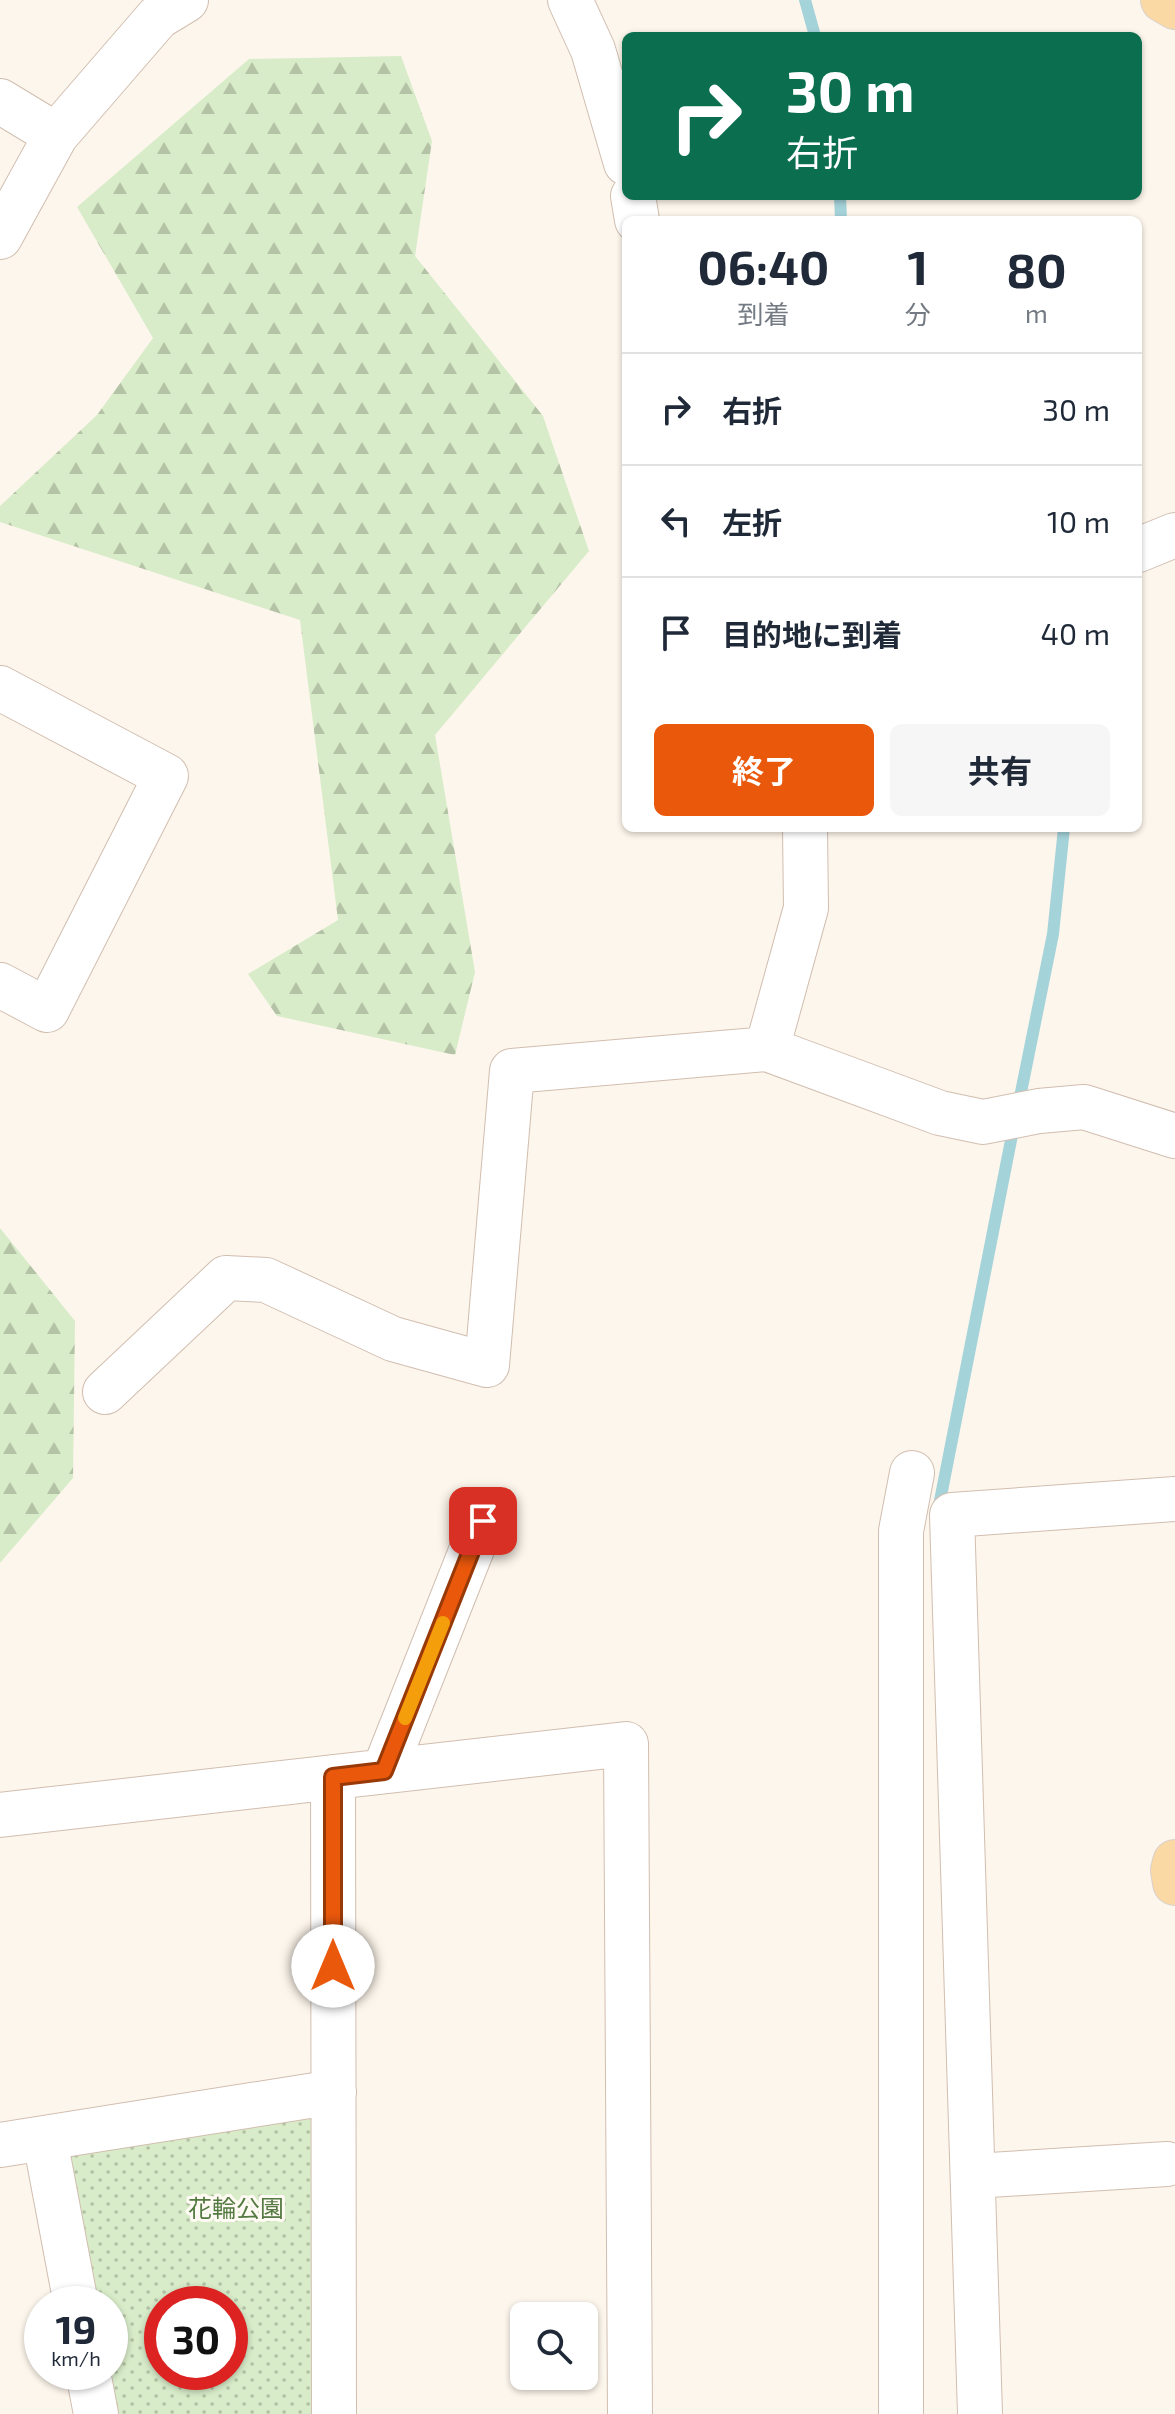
<!DOCTYPE html>
<html lang="ja">
<meta charset="utf-8">
<style>
:root{--surface:#fff;--page:#f6f6f7;--text:#1f2937;--muted:#747a83;--line:#e0e1e3;--accent:#ea580c}
body{margin:0;font-family:"Exo 2","Noto Sans JP",sans-serif;background:var(--page);color:var(--text);height:100vh;display:flex;flex-direction:column;font-size:30px;white-space:nowrap}
*{box-sizing:border-box;margin:0}
p{font-size:26px;color:var(--muted)}
.icon{flex:none;width:44px;height:44px;fill:none;stroke:currentColor;stroke-width:2;stroke-linecap:round;stroke-linejoin:round}
.map{position:relative;flex:1;overflow:hidden}
.details{position:absolute;left:622px;top:216px;width:520px;height:616px;display:flex;flex-direction:column;background:var(--surface);border-radius:12px;box-shadow:0 2px 6px #0004}
.details>*{flex:none}
.guide{position:absolute;left:622px;top:32px;width:520px;height:168px;border-radius:12px;box-shadow:0 2px 6px #0004;background:#0b6e4f;color:#fff;overflow:hidden}
.fabs{position:absolute;left:510px;top:2302px;display:grid;gap:16px}
.fabs a{display:grid;place-items:center;width:88px;height:88px;border-radius:12px;background:var(--surface);box-shadow:0 2px 6px #0004;font-size:40px}
.speed{position:absolute;left:24px;top:2286px;display:flex;gap:16px;font-size:40px;font-weight:700;text-align:center}
.speed>*{display:grid;place-content:center;width:104px;height:104px;border-radius:50%;background:var(--surface);box-shadow:0 2px 6px #0004;line-height:1}
.speed small{font-size:20px;font-weight:400}
.speed .limit{border:12px solid #d22;background:#fff;color:#111}
.pin{position:absolute;display:grid;place-items:center;width:68px;height:68px;color:#fff;margin:-34px;border-radius:16px;box-shadow:0 4px 12px #0006}
.me{position:absolute;width:88px;margin:-44px;rotate:0deg;stroke-linejoin:round;filter:drop-shadow(0 0 6px #0008)}
.turn{display:flex;align-items:center;gap:28px;height:168px;padding:0 32px;font-size:36px}
.turn .icon{width:104px;height:104px;stroke-width:2.5}
.turn b{display:block;font-size:56px;line-height:68px}
.eta{display:flex;justify-content:space-evenly;align-items:center;height:136px;text-align:center}
.eta b{font-size:48px;font-weight:700;line-height:56px}
.cta{display:flex;gap:16px;margin-top:auto;padding:16px 32px}
.cta a{flex:1;height:92px;border-radius:12px;background:var(--accent);color:#fff;font-size:32px;font-weight:700;line-height:92px;text-align:center}
.cta a+a{background:var(--page);color:var(--text)}
ul{padding:0;list-style:none}
li{display:flex;align-items:center;gap:24px;height:112px;padding:0 32px;border-top:2px solid var(--line)}
li div{flex:1}
li b{display:block;font-size:30px}
li em{font-style:normal}
.map>svg:first-child{display:block}
.forest{fill:url(#forest-firs)}
.park{fill:url(#park-dots);fill-rule:evenodd}
.lines{fill:none;stroke-linecap:round;stroke-linejoin:round}
.stream{stroke:#a5d3da;stroke-width:12}
.minor-casing{stroke:#d1beb0;stroke-width:46}
.major-casing{stroke:#dad1cd;stroke-width:46}
.minor{stroke:#fff;stroke-width:44}
.major{stroke:#fbd9a5;stroke-width:44}
.route-casing{stroke:#983908;stroke-width:20}
.route{stroke:#ea580c;stroke-width:14}
.slow{stroke:#f59e0b;stroke-width:14}
.labels{text-anchor:middle;dominant-baseline:central;stroke-width:6;stroke-linejoin:round;paint-order:stroke}
.park-label{font-size:24px;fill:#537a41;stroke:#fffaf3}
</style>
<div class="map">
<svg width="1175" height="2414" viewBox="0 0 1175 2414">
<defs>
<pattern id="forest-firs" width="22" height="20" patternUnits="userSpaceOnUse" patternTransform="scale(2)"><rect width="22" height="20" fill="#d8ecc9"/><path d="M5 1l3.5 6h-7zM16 11l3.5 6h-7z" fill="#b4c2a5"/></pattern>
<pattern id="park-dots" width="8" height="8" patternUnits="userSpaceOnUse" patternTransform="scale(2)"><rect width="8" height="8" fill="#d8ecc9"/><path d="M2 2h.1M6 6h.1" fill="none" stroke="#b4c2a5" stroke-width="1.8" stroke-linecap="round"/></pattern>
</defs>
<rect width="100%" height="100%" fill="#fdf6ec"/>
<path class="forest" d="M401,56L432,141L415,256L543,416L589,551L435,735L475,972L455,1055L277,1016L248,974L338,920L300,620L0,522V506L97,415L153,338L77,207L249,59Z
M0,1228L75,1321L73,1478L0,1563Z"/>
<path class="park" d="M334,2092V2414H96L110,2372V2304H76L45,2140ZM162,2304H230V2372H162Z"/>
<g class="lines">
<path class="stream" d="M805,0L815,36
M840,196L841,220
M1018,1107L1053,934L1064,828
M938,1511L1014,1125"/>
<defs>
<path id="minor" d="M570,0L593,50L626,163
M0,101L56,135
M633,196L637,220
M0,237L56,135L158,17L186,0
M1138,550L1175,535
M0,688L166,776L47,1010L0,985
M767,1049L806,908L805,828
M105,1392L226,1278L266,1280L393,1339L487,1365L512,1071L767,1049L940,1113L983,1122L1039,1111L1084,1107L1175,1136
M384,1771L483,1521
M333,1777L334,2414
M0,1815L626,1744L630,2414
M45,2140L76,2304
M0,2145L334,2092
M974,2176L1167,2164
M88,2372L96,2414
M901,2414V1531L912,1473
M980,2414L952,1515L1175,1499"/>
<path id="major" d="M1163,0L1175,7
M1175,1862L1173,1870L1175,1883"/>
</defs>
<use href="#minor" class="minor-casing"/>
<use href="#major" class="major-casing"/>
<use href="#minor" class="minor"/>
<use href="#major" class="major"/>
</g>
<g class="lines">
<defs>
<path id="route" d="M333,1966V1777L384,1771L483,1521"/>
</defs>
<use href="#route" class="route-casing"/>
<use href="#route" class="route"/>
<path class="slow" d="M405,1718L443,1623"/>
</g>
<g class="labels">
<g class="park-label">
<text x="236" y="2207">花輪公園</text>
</g>
</g>
</svg>
<div class="fabs">
<a><svg class="icon" aria-label="search" viewBox="0 0 24 24"><circle cx="10" cy="10" r="6"/><path d="M15 15l6 6"/></svg></a>
</div>
<div class="speed"><div>19<small>km/h</small></div><div class="limit">30</div></div>
<div class="pin" style="left:483px;top:1521px;background:#d93025"><svg class="icon" aria-label="arrive" viewBox="0 0 24 24"><path d="M6 21V4h12l-3 4 3 4H6"/></svg></div>
<svg class="me" style="left:333px;top:1966px" viewBox="-20 -20 40 40"><circle r="19" fill="#fff"/><path d="M0-13L10 11 0 6-10 11z" fill="#ea580c"/></svg>
<div class="guide">
<div class="turn"><svg class="icon" aria-label="right" viewBox="0 0 24 24"><path d="M7 20v-9h11M14 6l5 5-5 5"/></svg><div><b>30 m</b>右折</div></div>
</div>
<section class="details">
<div class="eta">
<div><b>06:40</b><p>到着</p></div>
<div><b>1</b><p>分</p></div>
<div><b>80</b><p>m</p></div>
</div>
<ul>
<li><svg class="icon" aria-label="right" viewBox="0 0 24 24"><path d="M7 20v-9h11M14 6l5 5-5 5"/></svg><div><b>右折</b></div><em>30 m</em></li>
<li><svg class="icon" aria-label="left" viewBox="0 0 24 24"><path d="M17 20v-9H6M10 6l-5 5 5 5"/></svg><div><b>左折</b></div><em>10 m</em></li>
<li><svg class="icon" aria-label="arrive" viewBox="0 0 24 24"><path d="M6 21V4h12l-3 4 3 4H6"/></svg><div><b>目的地に到着</b></div><em>40 m</em></li>
</ul>
<div class="cta"><a>終了</a><a>共有</a></div>
</section>
</div>
